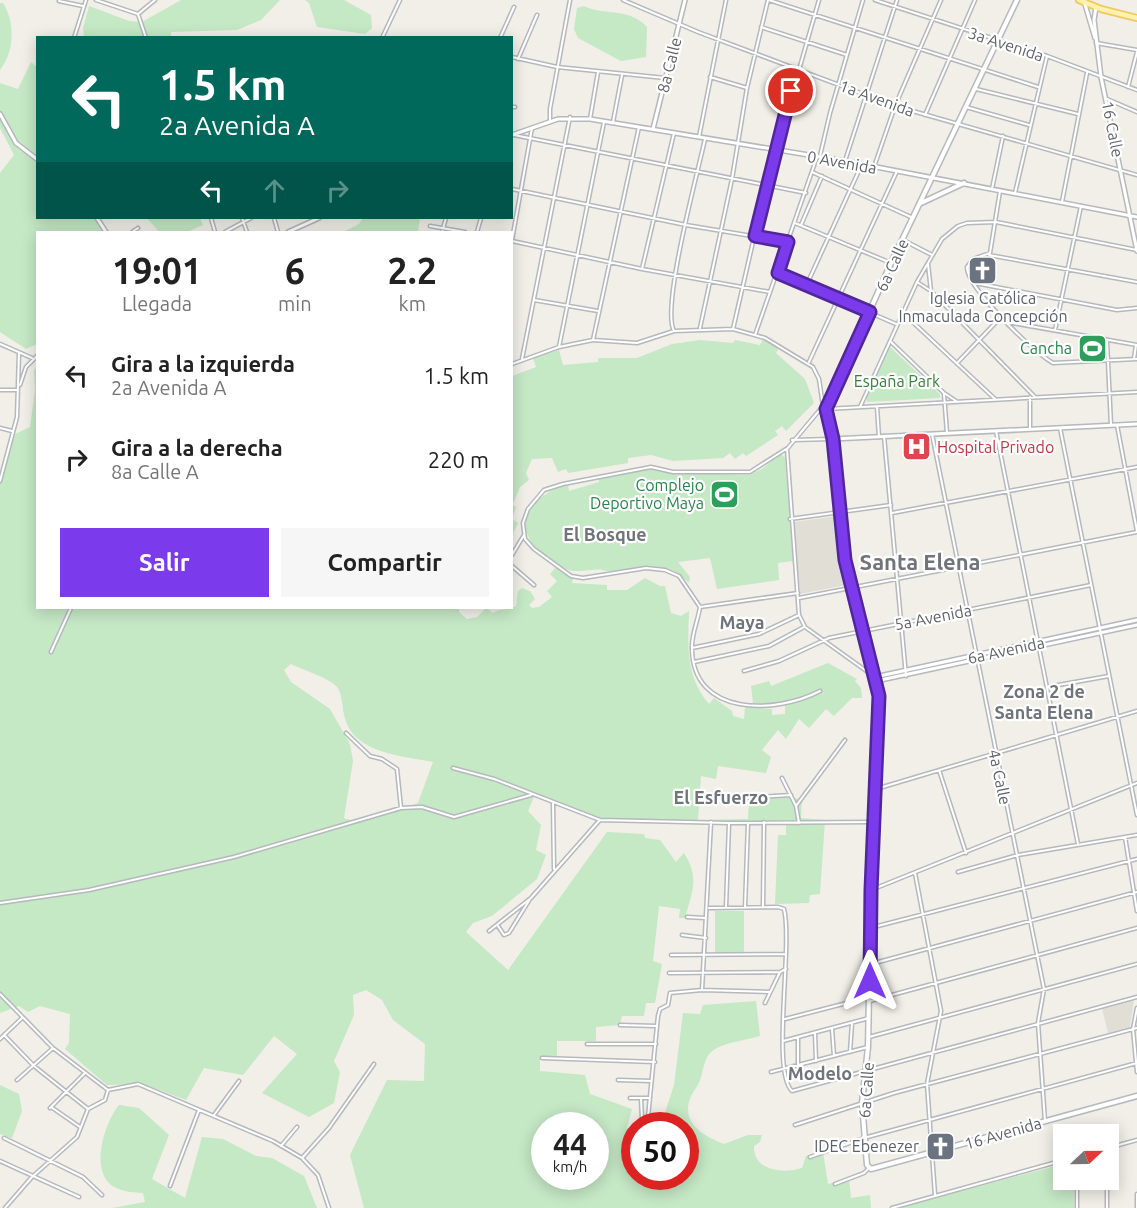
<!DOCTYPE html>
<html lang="es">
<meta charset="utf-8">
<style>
:root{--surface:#fff;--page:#f6f6f6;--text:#222;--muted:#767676;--accent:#7c3aed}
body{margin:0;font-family:Ubuntu,sans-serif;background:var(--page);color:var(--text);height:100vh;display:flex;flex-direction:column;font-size:22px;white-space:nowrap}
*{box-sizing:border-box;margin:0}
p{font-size:20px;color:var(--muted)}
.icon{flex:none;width:33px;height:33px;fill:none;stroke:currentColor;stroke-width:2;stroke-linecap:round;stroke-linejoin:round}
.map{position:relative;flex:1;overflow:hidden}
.side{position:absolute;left:36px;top:231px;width:477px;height:378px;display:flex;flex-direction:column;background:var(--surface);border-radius:0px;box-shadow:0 3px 15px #0003}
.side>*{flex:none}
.banner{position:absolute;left:36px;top:36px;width:477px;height:183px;border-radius:0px;box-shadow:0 3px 15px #0003;background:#00695c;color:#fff;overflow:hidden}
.needle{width:39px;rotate:68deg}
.fabs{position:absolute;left:1053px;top:1124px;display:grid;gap:12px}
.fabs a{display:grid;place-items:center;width:66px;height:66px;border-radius:0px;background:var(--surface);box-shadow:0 3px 15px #0003;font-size:30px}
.speed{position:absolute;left:531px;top:1112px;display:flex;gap:12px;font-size:30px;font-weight:700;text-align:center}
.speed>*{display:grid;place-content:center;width:78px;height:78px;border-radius:50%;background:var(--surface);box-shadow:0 3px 15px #0003;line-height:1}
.speed small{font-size:15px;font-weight:400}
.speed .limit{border:9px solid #d22;background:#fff;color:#111}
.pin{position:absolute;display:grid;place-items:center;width:51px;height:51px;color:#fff;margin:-26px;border:3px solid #fff;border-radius:50%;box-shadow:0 2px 6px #0007}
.me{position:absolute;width:66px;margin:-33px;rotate:0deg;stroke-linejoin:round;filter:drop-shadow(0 0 4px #0008)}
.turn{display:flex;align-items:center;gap:21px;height:126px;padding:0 24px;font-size:27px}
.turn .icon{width:78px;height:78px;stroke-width:2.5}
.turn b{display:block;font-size:42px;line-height:51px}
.lanes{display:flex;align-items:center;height:57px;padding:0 24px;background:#0003;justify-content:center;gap:30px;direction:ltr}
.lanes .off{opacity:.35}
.eta{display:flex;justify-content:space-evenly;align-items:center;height:102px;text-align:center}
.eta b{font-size:36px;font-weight:700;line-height:42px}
.cta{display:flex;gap:12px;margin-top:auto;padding:12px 24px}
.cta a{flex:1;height:69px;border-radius:0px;background:var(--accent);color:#fff;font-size:24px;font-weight:700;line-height:69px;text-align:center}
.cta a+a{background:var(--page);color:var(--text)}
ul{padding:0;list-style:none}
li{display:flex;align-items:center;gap:18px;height:84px;padding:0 24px}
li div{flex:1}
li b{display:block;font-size:22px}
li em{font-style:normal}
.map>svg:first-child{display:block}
.education{fill:#e1ded6}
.green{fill:#c5e8c5;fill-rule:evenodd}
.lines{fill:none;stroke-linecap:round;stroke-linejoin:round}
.minor-casing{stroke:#b5b8bc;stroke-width:5}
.tertiary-casing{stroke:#b5b8bc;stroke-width:6}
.secondary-casing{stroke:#b6babf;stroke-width:7}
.primary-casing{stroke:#f2c960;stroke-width:8}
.minor{stroke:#fff;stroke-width:2}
.tertiary{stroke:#fff;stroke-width:3}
.secondary{stroke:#fff;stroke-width:4}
.primary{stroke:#fff2af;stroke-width:4.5}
.route-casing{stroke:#51269a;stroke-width:15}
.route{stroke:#7c3aed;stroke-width:10}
.labels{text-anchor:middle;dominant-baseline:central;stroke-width:4.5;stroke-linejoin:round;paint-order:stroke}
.street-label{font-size:16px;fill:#5f6368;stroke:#fff}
.worship-label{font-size:16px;fill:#5b616d;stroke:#fff}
.leisure-label{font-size:16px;fill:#27864d;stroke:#fff;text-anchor:end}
.park-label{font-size:16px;fill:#348238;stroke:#fff}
.health-label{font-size:16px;fill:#be3a42;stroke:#fff;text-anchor:start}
.neighbourhood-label{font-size:18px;font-weight:bold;fill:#70757a;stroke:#fff}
.district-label{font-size:22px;font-weight:bold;fill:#70757a;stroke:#fff}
</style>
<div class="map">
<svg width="1137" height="1208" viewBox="0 0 1137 1208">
<rect width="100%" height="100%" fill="#f1efe8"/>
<path class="education" d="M837,516L846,585L800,594L794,522Z
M1134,999L1130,1027L1108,1033L1102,1008Z"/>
<path class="green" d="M181,0H280L261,20L237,30L171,32V37L84,38L83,28L89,6L129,21L142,22Z
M305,0H344L371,15L372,28L365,34L317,27L309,3Z
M0,3H3C15,22 15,51 0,70Z
M584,6C604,16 629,7 647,27L646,57L621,61L578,38L574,29L577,8Z
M31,62L38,68V218H96L105,232H38L37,344L26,349L0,332V173L14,155L0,128V83L18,89Z
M147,218H200L203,225L187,232H159Z
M363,218H420L418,232H343L359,224Z
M763,339L779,347L776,353L805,379L814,403L786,431L782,426L775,431L778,435L746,456L743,453L735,459L730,453L723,458L673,461L651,455L628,458V463L568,473L566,469L558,472L552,458L532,459L526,473L529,480L520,487L513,504L516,507L512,519L518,523L512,536V376L536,367L533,358L559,350L563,365L598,362V358H637L672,344L700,340L733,343L735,340L760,345Z
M890,347L940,394V398L867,402L866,398Z
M37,366L38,608H459V612L467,619L477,617L486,608L493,613C501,608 508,611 516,606L518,591L522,588L530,591L535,599L529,605L532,608L539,607L552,597L547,591L557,581L550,574L556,567L573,579L572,583L607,585V590H627L645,578L660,586H665L671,613L681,616L689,611C688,645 685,676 709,704L714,698L732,711L733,716L744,719L745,707L772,709V715L785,714V705L753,703L751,686L769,681L771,686L828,663L857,679L855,681L861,688L862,698H852L834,716L826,709L809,728L799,719L786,739L778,730L762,750L771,757L766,773L718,766L716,779L701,776L698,820L748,819L749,795L802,799L801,818L825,820L820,894L810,895L809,903L775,904L778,835H786V825L605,821L534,797L528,811L541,825L536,850L546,855L537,879L492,916L473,923L466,932L508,970L607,832L644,834L645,838L660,840L676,862L684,853C700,878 692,892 685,918H679L680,909L659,906L653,961L662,964L655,1003H646L644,1016H622L620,1025L596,1027V1041H557V1057H540V1071L585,1075L590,1094L632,1109L627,1128L634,1130V1176H686V1125H661L674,1085L683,1013L700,1014L703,1005L756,1001L760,1036C746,1040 728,1042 715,1049C705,1055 704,1066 701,1077C699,1086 691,1093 689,1102C683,1125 706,1137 724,1144L748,1135H762L760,1142L754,1146C753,1171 783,1174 802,1168L806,1156L823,1152L828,1184L849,1179L851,1198L870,1195L871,1208H364L350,1155L387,1080L424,1081L425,1044L393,1020L382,1000L366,990L353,995L354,1015L334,1061L340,1072L334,1103L309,1117L262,1093L297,1054L274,1036L243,1075L204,1068L186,1100L143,1084L107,1085L65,1049L69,1043L70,1014L40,1006L28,1012L19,1006L0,1013V478L15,434L30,427L35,390L34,370ZM291,664C303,670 330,678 337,687C346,699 338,720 357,738C376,755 409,757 433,762L418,803L355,822L344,818L353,761L350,744L330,709L291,682L284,670ZM544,1125H596V1176H544Z
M780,454L785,457L793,561L778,563L779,580L717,589L710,558L678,562L690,577L689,583C662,554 640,573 607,571C602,570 599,569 593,570C585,570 574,573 566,569C554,563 533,549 528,536C517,510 546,489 568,485L569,491L599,482V478L653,468L686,473L749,475L762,469Z
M715,911H744V953H715Z
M0,1085L19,1094L22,1111L12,1138L0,1134Z
M119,1105L139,1108L169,1135L152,1179L185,1198L202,1137L223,1139L256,1156L272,1158L304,1176L317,1208H112L145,1202L143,1193C131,1192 121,1192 111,1185C90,1168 105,1122 119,1105Z
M1063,1164L1064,1179H1074V1208H898Z"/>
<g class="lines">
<defs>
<path id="minor" d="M96,0L138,14L155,0
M623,0L698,32L895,106L1137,175
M769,0L1038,87
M875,0L1047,56L1137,90
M59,1L83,6
M138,14L146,38
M761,27L847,55
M74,38L86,0
M382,38L400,0
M500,38L514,7
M1096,43L1137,50
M512,57L557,67L665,78
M518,59L537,15
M710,77L747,88
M1128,87L1137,52
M976,89L1078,114
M1107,99L1137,112
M512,107H515
M966,107L1029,125
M925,115L975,0
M590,119L598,72
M550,121V109L570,0
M613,122L622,75
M514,135L806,193
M699,137L726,0
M820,156L830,113L863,0
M845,161L897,0
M874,167L895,106L941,0
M812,172L913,218
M512,189L686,225L788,242
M992,189L1003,136
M1000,191L990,253L973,259L967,267C966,287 1034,353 1053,363L1137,359
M1015,193L1047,56
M1062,202L1087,73
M211,218L215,232
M242,218L247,232
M274,218L278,232
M795,223L891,263
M801,225L822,176
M430,226L465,232
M132,232L138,228
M225,232L251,218
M442,232L446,218
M477,232L481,218
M512,240L532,128
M903,240L932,255
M512,241L642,269L770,292
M989,255L1137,282
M928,264L931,291
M642,269L674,133
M778,273L896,324
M917,282L931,291L1035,397
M975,283L1117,310L1137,308
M807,284L862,164
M534,300L598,311
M903,313L995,399
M1007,322L1137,345
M700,328L732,179L747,88L768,0
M733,329L766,185L819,0
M1055,330L1081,206
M674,331C661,307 698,172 705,139
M755,335L817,157
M593,340L639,127
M890,341L944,393L956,401
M1107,341L1111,425
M0,344L32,358
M559,347L604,122
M522,359L570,117
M1134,359L1136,345
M809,362L897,171
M958,362L1002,316
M512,364L559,347L593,340L637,343L674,331L733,329L765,338L813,367L819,379L823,406L787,449L799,615L805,627L872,675
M20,385L26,367L38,355
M0,390H18
M944,394L947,433
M1030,397V429
M860,407L917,282L942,239L958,226L967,223L996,222L1137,250
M877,407L879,437
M826,409L1137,392
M1117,425L1137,531
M0,428L12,431
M1060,428L1137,815
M996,431L1078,844
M932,434L1044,989L1038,1023L1045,1121
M884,436L906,676
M792,440L832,439
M0,481L17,417L19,353
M892,513L1137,467
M790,519L891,505
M512,555L524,535
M512,566L534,585
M799,598L1137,532
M700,607L679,576L665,570L646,568L583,578L571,576L534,549L525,539L523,523L528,509L544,490L563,484L651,467L673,472H750L786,449
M700,607C698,621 691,635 692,649C693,717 776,714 820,691
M700,607L798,593
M692,648L759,634L799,615
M51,652L71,608
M694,662L769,646L804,627
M744,671L779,661L829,638L1091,585
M1047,687L1109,676
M346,733L370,756L382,759L397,769L401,808
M453,768L494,779L600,820L729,823L873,822
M939,770L966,853
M782,778L796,806L799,823
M876,789L1137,711
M743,798L791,795
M553,803L554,869
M796,806L845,740
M1125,837L1137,911
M958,872L1018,855L1137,835
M915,873L941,1011L927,1084L935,1195
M871,890L1137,783
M0,903L89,890L234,857L401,808L422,807L454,817L531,795
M726,907L729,823
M745,907L748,823
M763,907L764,822
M709,908L778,907L784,909C793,946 771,1071 792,1091L1137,997
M687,917L705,918
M498,926L504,935L509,933L530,899
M870,928L1137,859
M489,931L531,898L599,821
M682,935L706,938
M671,955L785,954
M871,964L1137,892
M669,973L780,972
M702,990L711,822
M0,994L53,1048L108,1090L138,1084L273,1141L302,1158L318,1175L329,1208
M870,1001L1137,928
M765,1003L780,972L786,969
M1137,1008L1133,1029L1137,1072
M785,1019L870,997
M620,1025L656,1026
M832,1029L834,1056
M815,1033L816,1061
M4,1035L34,1066L88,1109
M798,1037V1067
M869,1037L1137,964
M0,1039L22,1018
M783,1041L869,1018
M587,1044H656
M850,1052L852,1023
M542,1058L655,1062
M771,1072L868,1047
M17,1080L53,1048
M618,1080L651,1081
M630,1098H650
M641,1099L642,1119
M51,1107L80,1127
M50,1108L84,1074
M214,1115L239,1081
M648,1117L658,1016L660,1009L668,1005L670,993L702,990L770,992
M795,1125L894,1093L1137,1028
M4,1138L83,1177L102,1195
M281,1146L297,1127
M1108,1148L1137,1140
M810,1157L864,1138L1137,1063
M302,1158L329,1128L374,1064
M0,1161L79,1197
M835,1184L864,1173L868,1169
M170,1186L199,1110
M5,1208L32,1177L77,1137L88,1109L105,1100L108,1090
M892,1208L1064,1160
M1077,1208V1179
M1107,1208V1179
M1137,1208V1194"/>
<path id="tertiary" d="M1084,1L1095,38
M1096,7L1094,20L1101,77L1137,251
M0,114L16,143L38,160
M653,129L685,0
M512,135L558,119H590L845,161L1137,217
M97,218L106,232
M288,232L319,218
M833,439L1137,424
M875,677L1137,620
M876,681L1137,625"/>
<path id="secondary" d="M1017,0L891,263L826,409L833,439L845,560L879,696L871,890L868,1047L862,1103L867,1165L871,1169L1137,1096
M921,203L964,183"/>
<path id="primary" d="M1079,0L1101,9L1137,18"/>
</defs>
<use href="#minor" class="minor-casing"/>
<use href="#tertiary" class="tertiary-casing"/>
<use href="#secondary" class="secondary-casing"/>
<use href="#primary" class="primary-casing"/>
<use href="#minor" class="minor"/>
<use href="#tertiary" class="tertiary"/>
<use href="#secondary" class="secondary"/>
<use href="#primary" class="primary"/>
</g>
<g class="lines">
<defs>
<path id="route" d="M791,91L755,236L788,242L778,273L870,312L826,409L833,439L845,560L879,696L871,890L870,981"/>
</defs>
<use href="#route" class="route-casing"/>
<use href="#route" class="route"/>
</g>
<defs>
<symbol id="church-square" viewBox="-11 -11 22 22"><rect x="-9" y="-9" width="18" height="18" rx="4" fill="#6b7280" stroke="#fff"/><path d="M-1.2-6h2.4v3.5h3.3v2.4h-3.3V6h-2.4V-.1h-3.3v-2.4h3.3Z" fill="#fff"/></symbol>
<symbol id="stadium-square" viewBox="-11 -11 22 22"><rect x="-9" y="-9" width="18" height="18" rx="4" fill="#2e9e5b" stroke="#fff"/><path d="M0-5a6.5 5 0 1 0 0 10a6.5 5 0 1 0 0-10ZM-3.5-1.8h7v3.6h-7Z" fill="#fff"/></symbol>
<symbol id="hospital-square" viewBox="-11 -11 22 22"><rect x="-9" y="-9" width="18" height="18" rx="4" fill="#e0444e" stroke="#fff"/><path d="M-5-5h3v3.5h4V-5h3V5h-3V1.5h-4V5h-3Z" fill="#fff"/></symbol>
</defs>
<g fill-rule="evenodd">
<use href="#church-square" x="966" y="254" width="33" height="33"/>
<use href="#stadium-square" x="1076" y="332" width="33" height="33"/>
<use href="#hospital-square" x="900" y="430" width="33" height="33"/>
<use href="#stadium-square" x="708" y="478" width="33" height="33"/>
<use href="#church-square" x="924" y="1130" width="33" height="33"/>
</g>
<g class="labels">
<g class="street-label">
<text transform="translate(1006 44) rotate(18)">3a Avenida</text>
<text transform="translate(669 65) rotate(-76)">8a Calle</text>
<text transform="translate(877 98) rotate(20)">1a Avenida</text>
<text transform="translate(1113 129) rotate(79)">16 Calle</text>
<text transform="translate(842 162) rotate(10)">0 Avenida</text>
<text transform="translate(892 265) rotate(-65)">6a Calle</text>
<text transform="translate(933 617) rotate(-11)">5a Avenida</text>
<text transform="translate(1006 650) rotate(-12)">6a Avenida</text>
<text transform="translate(1000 777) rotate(78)">4a Calle</text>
<text transform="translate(866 1090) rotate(-86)">6a Calle</text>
<text transform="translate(1003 1133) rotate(-16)">16 Avenida</text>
</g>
<g class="worship-label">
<text x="983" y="298">Iglesia Católica<tspan x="983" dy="18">Inmaculada Concepción</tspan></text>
<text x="919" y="1146" text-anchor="end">IDEC Ebenezer</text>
</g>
<g class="leisure-label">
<text x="1072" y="348">Cancha</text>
<text x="704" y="485">Complejo<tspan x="704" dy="18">Deportivo Maya</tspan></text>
</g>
<g class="park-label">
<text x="897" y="381">España Park</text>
</g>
<g class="health-label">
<text x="937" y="447">Hospital Privado</text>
</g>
<g class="neighbourhood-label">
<text x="605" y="534">El Bosque</text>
<text x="742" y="622">Maya</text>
<text x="1044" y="691">Zona 2 de<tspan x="1044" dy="21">Santa Elena</tspan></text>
<text x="721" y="797">El Esfuerzo</text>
<text x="820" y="1073">Modelo</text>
</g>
<g class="district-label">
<text x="920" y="561">Santa Elena</text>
</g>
</g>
</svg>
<div class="fabs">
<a><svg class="needle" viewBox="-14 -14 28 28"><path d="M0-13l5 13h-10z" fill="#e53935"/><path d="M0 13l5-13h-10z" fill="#767676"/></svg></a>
</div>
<div class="speed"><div>44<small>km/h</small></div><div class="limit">50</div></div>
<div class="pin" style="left:791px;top:91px;background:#d93025"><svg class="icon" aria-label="arrive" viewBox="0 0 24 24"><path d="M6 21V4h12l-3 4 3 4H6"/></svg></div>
<svg class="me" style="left:870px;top:981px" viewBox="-20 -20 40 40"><path d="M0-17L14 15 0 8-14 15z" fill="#7c3aed" stroke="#fff" stroke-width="4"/></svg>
<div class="banner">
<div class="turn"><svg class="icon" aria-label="left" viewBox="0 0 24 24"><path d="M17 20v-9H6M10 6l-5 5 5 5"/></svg><div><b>1.5 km</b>2a Avenida A</div></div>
<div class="lanes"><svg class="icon" aria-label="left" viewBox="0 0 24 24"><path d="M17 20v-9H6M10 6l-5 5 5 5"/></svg><svg class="icon off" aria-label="ahead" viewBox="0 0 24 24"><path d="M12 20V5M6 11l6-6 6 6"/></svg><svg class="icon off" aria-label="right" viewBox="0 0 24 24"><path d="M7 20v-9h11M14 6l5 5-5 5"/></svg></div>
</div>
<section class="side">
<div class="eta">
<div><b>19:01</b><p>Llegada</p></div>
<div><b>6</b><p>min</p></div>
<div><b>2.2</b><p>km</p></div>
</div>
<ul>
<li><svg class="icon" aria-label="left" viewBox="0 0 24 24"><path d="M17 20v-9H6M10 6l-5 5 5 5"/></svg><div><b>Gira a la izquierda</b><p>2a Avenida A</p></div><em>1.5 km</em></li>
<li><svg class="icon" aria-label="right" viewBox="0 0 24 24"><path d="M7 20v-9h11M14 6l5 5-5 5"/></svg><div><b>Gira a la derecha</b><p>8a Calle A</p></div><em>220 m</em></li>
</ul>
<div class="cta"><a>Salir</a><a>Compartir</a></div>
</section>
</div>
